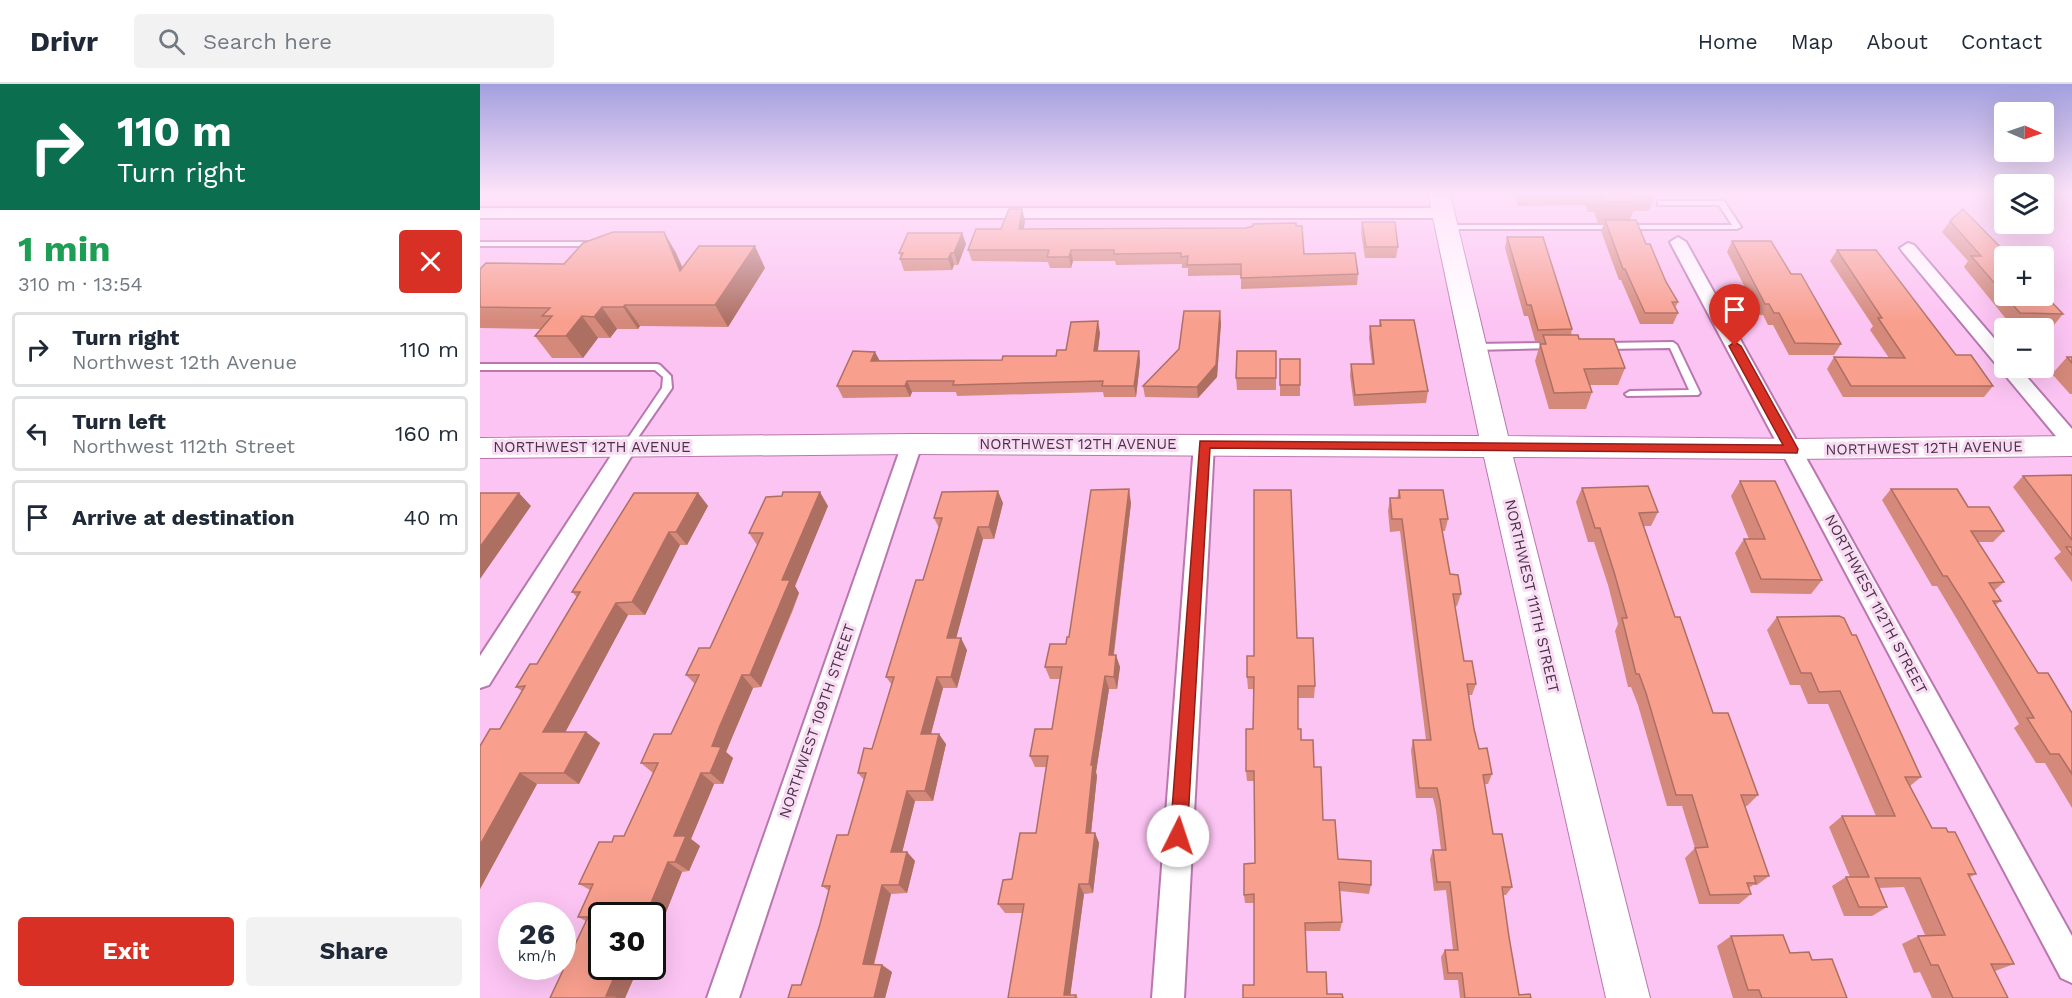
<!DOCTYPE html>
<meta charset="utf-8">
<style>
:root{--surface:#fff;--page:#f2f2f3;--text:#1f2937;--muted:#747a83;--line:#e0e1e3;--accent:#d93025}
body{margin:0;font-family:"Work Sans",sans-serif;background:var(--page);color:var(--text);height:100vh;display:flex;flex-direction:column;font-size:22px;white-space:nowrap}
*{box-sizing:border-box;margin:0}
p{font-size:20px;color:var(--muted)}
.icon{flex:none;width:33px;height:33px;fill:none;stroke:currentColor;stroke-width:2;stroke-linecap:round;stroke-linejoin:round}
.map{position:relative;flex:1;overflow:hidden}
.sheet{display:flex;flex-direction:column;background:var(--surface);width:480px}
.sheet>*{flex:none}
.hud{background:#0b6e4f;color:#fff;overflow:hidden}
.needle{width:39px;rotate:92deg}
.buttons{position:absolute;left:1514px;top:18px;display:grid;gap:12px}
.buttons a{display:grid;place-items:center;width:60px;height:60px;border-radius:6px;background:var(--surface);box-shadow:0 6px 24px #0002;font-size:30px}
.speed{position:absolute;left:18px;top:818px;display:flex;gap:12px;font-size:30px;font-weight:700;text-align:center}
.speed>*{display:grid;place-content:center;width:78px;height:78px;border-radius:50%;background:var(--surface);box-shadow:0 6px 24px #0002;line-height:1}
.speed small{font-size:15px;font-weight:400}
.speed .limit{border:3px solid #111;border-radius:9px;background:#fff;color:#111}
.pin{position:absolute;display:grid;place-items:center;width:51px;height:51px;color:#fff;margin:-62px -26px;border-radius:50% 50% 50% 0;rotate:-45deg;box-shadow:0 0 6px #0007}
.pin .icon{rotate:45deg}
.me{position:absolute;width:66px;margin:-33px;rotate:4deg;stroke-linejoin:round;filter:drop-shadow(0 0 4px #0008)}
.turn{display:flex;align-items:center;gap:21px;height:126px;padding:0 18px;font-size:27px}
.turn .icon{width:78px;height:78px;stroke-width:2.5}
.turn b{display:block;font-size:42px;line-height:51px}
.round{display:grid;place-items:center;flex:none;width:63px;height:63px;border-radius:6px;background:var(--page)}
.headline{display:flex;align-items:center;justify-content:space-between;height:102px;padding:0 18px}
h1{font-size:36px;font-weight:700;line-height:45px;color:#1e9e55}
.button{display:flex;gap:12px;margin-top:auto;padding:12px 18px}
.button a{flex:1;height:69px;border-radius:6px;background:var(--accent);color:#fff;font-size:24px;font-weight:700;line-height:69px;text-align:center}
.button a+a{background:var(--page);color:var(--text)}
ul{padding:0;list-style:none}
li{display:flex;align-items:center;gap:18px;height:75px;margin:0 12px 9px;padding:0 6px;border:3px solid var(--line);border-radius:6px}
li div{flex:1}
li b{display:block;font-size:22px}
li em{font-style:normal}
header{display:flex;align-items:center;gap:36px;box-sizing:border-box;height:84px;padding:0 30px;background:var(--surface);border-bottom:2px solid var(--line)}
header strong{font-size:28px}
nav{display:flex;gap:33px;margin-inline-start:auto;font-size:21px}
.search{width:420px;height:54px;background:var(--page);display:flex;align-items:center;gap:15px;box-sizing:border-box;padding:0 21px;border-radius:6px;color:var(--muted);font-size:22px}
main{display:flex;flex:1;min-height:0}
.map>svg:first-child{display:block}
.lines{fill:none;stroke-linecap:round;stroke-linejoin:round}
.lane-casing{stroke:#b877af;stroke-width:4}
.street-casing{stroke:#b877af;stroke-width:4}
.secondary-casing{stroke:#b877af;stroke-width:2}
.lane{fill:#fff;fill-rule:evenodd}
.street{fill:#fff;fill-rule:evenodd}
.secondary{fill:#fff;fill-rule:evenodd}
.wall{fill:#d5897a}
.shaded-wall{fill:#ae6f63}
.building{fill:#f89f8e;stroke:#ae6f63;stroke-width:1.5}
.route{fill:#d93025;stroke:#8d1f18;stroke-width:1.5}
.labels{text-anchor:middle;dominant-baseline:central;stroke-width:6;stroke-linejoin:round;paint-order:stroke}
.street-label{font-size:15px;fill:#4c3148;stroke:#f8dcf3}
</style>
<header>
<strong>Drivr</strong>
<div class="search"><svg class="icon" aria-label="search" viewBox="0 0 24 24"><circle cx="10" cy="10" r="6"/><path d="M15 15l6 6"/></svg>Search here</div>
<nav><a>Home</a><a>Map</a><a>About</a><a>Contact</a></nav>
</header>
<main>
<section class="sheet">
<div class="hud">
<div class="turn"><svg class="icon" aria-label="right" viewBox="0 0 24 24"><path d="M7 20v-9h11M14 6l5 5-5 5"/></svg><div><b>110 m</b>Turn right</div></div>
</div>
<div class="headline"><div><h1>1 min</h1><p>310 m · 13:54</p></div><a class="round" style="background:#d93025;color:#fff"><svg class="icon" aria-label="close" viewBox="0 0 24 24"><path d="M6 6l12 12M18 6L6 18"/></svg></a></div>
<ul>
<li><svg class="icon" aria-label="right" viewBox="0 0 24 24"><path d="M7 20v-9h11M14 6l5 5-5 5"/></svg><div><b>Turn right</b><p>Northwest 12th Avenue</p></div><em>110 m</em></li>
<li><svg class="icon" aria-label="left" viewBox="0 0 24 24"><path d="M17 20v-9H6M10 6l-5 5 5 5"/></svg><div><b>Turn left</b><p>Northwest 112th Street</p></div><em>160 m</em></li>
<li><svg class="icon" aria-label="arrive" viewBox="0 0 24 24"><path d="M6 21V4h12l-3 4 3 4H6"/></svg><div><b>Arrive at destination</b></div><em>40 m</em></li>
</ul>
<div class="button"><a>Exit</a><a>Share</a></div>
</section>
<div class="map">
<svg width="1592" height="914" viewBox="0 0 1592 914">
<rect width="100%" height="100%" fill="#fcc4f3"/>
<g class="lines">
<defs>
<path id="lane" d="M1178,117H1244L1261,143L1257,145H967L963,143L967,141H1252L1239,121H1178Z
M0,158H117L121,160L117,162H0Z
M1193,258L1197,261L1220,309L1218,311L1147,312L1145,310L1150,307L1209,306L1190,264L1123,265L1119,262L1123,259Z
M1071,259L1075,262L1074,264L994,266L990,263L994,260Z
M0,280H177L180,281L191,292L192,304L150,365L147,366L142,363L182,304L183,293L175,286H0Z"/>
<path id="street" d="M0,124H964L972,129L964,134H0Z
M1198,153L1206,158L1592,852V899L1581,894L1190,158Z
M1428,159L1434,161L1524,266V284H1539L1592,345V365L1585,363L1422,167L1420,164Z
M432,353L439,355L442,360L259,914H227L422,360L425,355Z
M724,353L731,355L734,360L704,914H672L714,360L717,355Z
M147,356L154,358L157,363L154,368L9,601L0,604V572L140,358Z"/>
<path id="secondary" d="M948,110H970L1028,352L1312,355L1592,352V372L1312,375L1033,373L1170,914H1126L1004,373L432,370L0,374V354L432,350L999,352Z"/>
</defs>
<use href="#lane" class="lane-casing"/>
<use href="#street" class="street-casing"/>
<use href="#secondary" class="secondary-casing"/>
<use href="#lane" class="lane"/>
<use href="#street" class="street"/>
<use href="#secondary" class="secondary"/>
</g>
<path class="wall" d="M1034,110H1176L1169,127H1153L1150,136L1166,160L1198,218L1195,224L1198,229L1193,240H1160L1141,196H1139L1121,147L1124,139H1118L1114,128H1108L1105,121L1038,122Z
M545,136L544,145L766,144L816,142L824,170L878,190L877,201L761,205V191L708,192V184H702V180L636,181L635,177H593L591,184H570L568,178L492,177L488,166L521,145Z
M1470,137L1524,172V212H1563L1583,230L1574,241H1531L1484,183L1488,177L1462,148Z
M882,138L918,163L916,174H885L881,149Z
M184,148L196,169L203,184H285L248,243L160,242L158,245H137L130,254H118L103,274H72L55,252L61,245L0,244V185L84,180Z
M482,149L486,160L478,181H474L472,186L424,187L420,175L421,173L419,169Z
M1027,153L1092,245L1091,251L1145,284L1138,301H1109L1112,308L1106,325H1069L1055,277L1061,257H1055L1048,232H1044L1025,164Z
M1252,157L1311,190L1361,260L1354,271H1309L1293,241H1288L1283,231H1279L1247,168Z
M1357,166L1476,271L1513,302L1504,313H1363L1347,285L1354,273L1409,274L1390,246L1393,242L1350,177Z
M900,236L948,307L946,319L874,322L870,292L871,280H892L889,254L890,242H899Z
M741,239L737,293L718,314L665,313L663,302L699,265Z
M620,249L618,267H659L660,278L656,313H624L623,308L477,312L476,308H432L430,313L363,314L357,302L400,277L522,276L576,272Z
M796,267V306H757L756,294Z
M1587,273H1592V310H1590L1572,290Z
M800,275L820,301V312H800Z
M1592,391V498L1574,474L1581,468L1533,403L1543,392Z
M1260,397L1342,496L1331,510L1271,509L1255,469L1264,455H1269L1251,412Z
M1102,404L1178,428L1171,442H1163L1195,533L1233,629L1278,711L1267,722H1265L1289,792L1277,801H1273L1269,804L1271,810L1259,820H1219L1205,774L1215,764L1202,722H1187L1158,621L1151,603H1148L1135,547L1138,540L1128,501L1114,458H1108L1096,418Z
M1411,405L1488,423L1524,447L1513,458H1498L1524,498L1514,507L1521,517L1515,521L1558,589L1592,629V724L1565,679H1556L1534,644L1539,640L1472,527L1457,502H1452L1402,416Z
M919,406L968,435L965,447H962L970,490L981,510L977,522H975L984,577L996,600L992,611H989L994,645L999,665L1012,690L1008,700H1004L1013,750L1032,803L1026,811H1023L1029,853L1039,911L1051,914H980L978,896H964L961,873L965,866H973L966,806L954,807L950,775L953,766H961L956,726L953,714H936L931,666L933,656H946L920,447L910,448L908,427L910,414H917Z
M218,409L228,422L207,461H200L165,531H148L85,648H106L120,659L99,700H57L0,805V662L20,645L42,607L36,603L57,580L97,513L92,508Z
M523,419L514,455H503L476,554L487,566L477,604H463L451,650L466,660L453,717H435L422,768H427L435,777L427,809L411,810L394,881H402L412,888L405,914H308L321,901L340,840L349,807L342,802L368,751L384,696L378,689L392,665L412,601L406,593L443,496L459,444L454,434Z
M651,419L634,571L640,583L637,605H629L616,688L617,692L611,749H615L619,759L613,809L604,810L590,911H596L598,914H528L543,829H525L518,820L556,749L566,683H555L550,672L572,645L580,595H570L565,583L586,560Z
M348,422L315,502L319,509L313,526L281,603L273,604L251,655L246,668L253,674L243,700H234L211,755L220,762L209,787L202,788L181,841H176L172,850V831H122V882H159L145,914H70L106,837L98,833L110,806L99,800L132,758L144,752L173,689L161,679L191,650L215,600L206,591L230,564L277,461L269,449Z
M1297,533L1441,693L1430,702L1452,744L1468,748L1496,790L1490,793L1534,880L1515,887L1528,914H1452L1440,888L1434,889L1422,860L1438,852L1445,851L1424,803L1399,804L1407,823L1392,832H1364L1352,802L1366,793H1370L1349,743L1362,732H1396L1348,620H1328L1320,601H1310L1287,546Z
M817,554L835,602L834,614H818V645L821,656L834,683L843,736L858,775L891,801L889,810L860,807L862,838L860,847H825L827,888L847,910L863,914L774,901V819H765L764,811L775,779L774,697H767L766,687L773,645L774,605H768L767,593L774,572Z
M1251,852L1332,876L1367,914H1253L1237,862Z"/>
<path class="shaded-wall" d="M542,125L545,136L542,156L539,145Z
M184,148L196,169L213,209L200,187Z
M482,149L486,160L478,181L474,169Z
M275,162L285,184L248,243L235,221Z
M591,166L593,177L591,184L589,173Z
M471,169L474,181L472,186L468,175Z
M145,221L160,242L158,245L143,223Z
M122,223L137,245L130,254L114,233Z
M740,227L741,239L737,293L718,314L717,303Z
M102,232L118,254L103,274L86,252Z
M618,237L620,249L616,278L614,267Z
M659,267L660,278L656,313L654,302Z
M395,268L401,279L391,277Z
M427,297L432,308L430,313L425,302Z
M649,405L651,419L632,583L629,571Z
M518,407L523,419L514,455L509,443Z
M340,408L348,422L315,502L319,509L281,603L270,591L302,496Z
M39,409L51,422L0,495V463Z
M218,409L228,422L207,461L196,448Z
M498,443L503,455L473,566L467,554Z
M189,448L200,461L165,531L152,518Z
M136,519L148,531L79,660L63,648Z
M481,554L487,566L477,604L471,593Z
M636,571L640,583L637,605L634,593Z
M262,591L273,604L246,668L253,674L243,700L230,689L232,662Z
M625,592L629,605L616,688L617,692L610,759L606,749L611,681Z
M457,593L463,604L448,661L441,650Z
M106,648L120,659L99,700L84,689Z
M459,650L466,660L453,717L445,707Z
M40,689L57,700L0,805V761Z
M221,689L234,700L211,755L220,762L209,787L195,778L194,752Z
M427,707L435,717L420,777L411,768Z
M615,749L619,759L613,809L609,800Z
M427,768L435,777L427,809L419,801Z
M188,778L202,788L181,841L172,837V831H166Z
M599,800L604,810L590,914L584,911Z
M402,801L411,810L392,887L383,880Z
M172,839L176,841L172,850Z
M402,881L412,888L405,914H394Z
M139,882H159L145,914H130L126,912Z"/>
<path class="building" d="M1122,110H1153L1156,118H1125Z
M529,125H542L539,145L766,144L773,142V140L816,139V142H822L824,170L875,169L878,190L761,194V180L707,181L708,172L701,173V169L634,170V166H591L589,173H567L569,166H488L496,145H521Z
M1483,125L1529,172H1524V210L1491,172H1501L1470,137Z
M1125,136H1156L1166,160H1170L1186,198L1198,218H1192L1198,229H1165L1145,185H1143Z
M882,138H915L918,163H886Z
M133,148H184L200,187L219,162H275L235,221H145L143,223H122L114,233L102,232L86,252H55L72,232H62L70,224L0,223V185L6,179L84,180L103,159Z
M428,149H482L474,169H471L468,175H420L423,169H419Z
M1027,153H1063L1092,245L1058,246L1051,221H1047Z
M1252,157H1291L1311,190H1321L1361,260L1315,259L1299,229H1294L1289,220H1285Z
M1357,166H1396L1476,271H1491L1513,302H1371L1354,273L1425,274L1398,234H1402Z
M1563,209L1583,230L1540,229L1525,212H1563Z
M704,227H740L736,281L717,303L663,302L699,265Z
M900,236H934L948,307L875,311L871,280H894L890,242H901Z
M618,237L614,267H659L654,302H622L623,297L473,301L474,297H427L425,302H357L373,267L395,268L391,277L522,276L523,272H576L577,266H586L591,238Z
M1063,251H1098L1099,255H1134L1145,284L1104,285L1112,308L1074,309L1060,260H1066Z
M757,267H796V294H756Z
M1587,273H1592V279Z
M800,275H820V301H800Z
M1592,391V456L1543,392Z
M1260,397H1295L1342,496L1281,495L1264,455H1285Z
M1168,402L1178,428L1159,429L1195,533H1200L1233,629H1248L1278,711H1261L1289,792H1274L1276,799H1267L1271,810L1230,811L1215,764L1228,763L1212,711H1196L1166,609L1159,590H1156L1142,534H1147L1134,488L1120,444H1115L1102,404Z
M649,405L629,571H636L634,593L625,592L611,681H613L606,749H615L609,800H599L584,911H596L595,914H528L544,820H518L523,796L532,795L540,749H556L568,672H550L555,645H572L582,583H565L570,560H586L587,553H589L611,406Z
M1411,405H1477L1488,423H1509L1524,447H1491L1524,498L1509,499L1521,517H1513L1558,589H1568L1592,629V690L1579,670H1570L1547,634H1554L1483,517L1467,492H1463Z
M774,406H811L817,554H833L835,602H818V645H821V656H833L834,683H841L843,736H855L858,775L891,777V801L859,798L862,838L825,839L827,888H846L847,910H862L863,914H763V901H774V810L764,811V780L775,779L774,687H766V645H773L774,593H767V572H774Z
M919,406H963L968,435H960L970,490L978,491L981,510H973L984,577H992L996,600H987L994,645L999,665L1007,664L1012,690L1003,691L1013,750H1022L1032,803H1022L1029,853L1039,911L1050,910L1051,914H985L982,889H968L965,866H978L970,798H957L953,766H966L960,717L957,704H939L933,656H951L922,435H912L910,414H920Z
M518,407L509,443H498L467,554H481L471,593H457L441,650H459L445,707H427L416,750L411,768H427L419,801H402L383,880L402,881L394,914H308L312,901H321L340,840L350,802H342L357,751H368L386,689H378L384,664L392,665L414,593H406L436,496H443L462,434H454L462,408Z
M303,408H340L302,496H310L270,591H262L239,644L232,662L241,663L230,689H221L194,752H206L195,778H188L166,831H122V882H139L126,912H137L136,914H70L108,833H98L113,800H99L119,758H132L134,752H144L178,679H161L174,650H191L219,591H206L219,564H230L283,449H269L286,413L302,412Z
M0,409H39L0,463Z
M154,409H218L196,448H189L152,518L136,519L63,648H106L84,689H40L0,761V662L10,645H20L45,602L36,603L50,580H57L100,508H92Z
M1586,463H1592V471Z
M1359,532L1364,534L1372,551H1376L1441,693H1425L1452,744H1466L1468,748H1475L1496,790H1488L1534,880H1511L1528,914H1473L1458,881H1451L1438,852L1465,851L1440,794H1395L1407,823H1379L1366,793H1389L1362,732H1415L1360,607L1339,608L1331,589H1321L1297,533Z
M1303,851L1310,869L1329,868L1332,876L1352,875L1367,914H1282L1279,906H1268L1251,852Z"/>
<linearGradient id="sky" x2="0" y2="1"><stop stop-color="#a39fde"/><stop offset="0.46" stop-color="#fee4fa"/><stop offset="1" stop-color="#fee4fa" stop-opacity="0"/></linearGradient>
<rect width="1592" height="238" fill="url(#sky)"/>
<path class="route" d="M1255,258L1261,262L1318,365L1317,369L730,364L707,752L704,758L698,761L692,758L690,752L720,357L1303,361L1249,262Z"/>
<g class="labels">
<g class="street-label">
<text x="598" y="360">NORTHWEST 12TH AVENUE</text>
<text x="112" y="363">NORTHWEST 12TH AVENUE</text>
<text transform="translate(1444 364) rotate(-1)">NORTHWEST 12TH AVENUE</text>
<text transform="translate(1052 512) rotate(77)">NORTHWEST 111TH STREET</text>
<text transform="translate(1396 520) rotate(62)">NORTHWEST 112TH STREET</text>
<text transform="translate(337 637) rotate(-71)">NORTHWEST 109TH STREET</text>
</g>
</g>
</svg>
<div class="buttons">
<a><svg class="needle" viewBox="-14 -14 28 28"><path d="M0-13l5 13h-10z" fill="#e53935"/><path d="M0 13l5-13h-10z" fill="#747a83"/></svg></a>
<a><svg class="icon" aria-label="layers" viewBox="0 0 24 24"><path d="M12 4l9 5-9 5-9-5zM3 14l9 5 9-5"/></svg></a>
<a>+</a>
<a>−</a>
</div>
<div class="speed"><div>26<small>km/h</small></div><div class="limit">30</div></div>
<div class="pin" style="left:1255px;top:262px;background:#d93025"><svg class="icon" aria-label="arrive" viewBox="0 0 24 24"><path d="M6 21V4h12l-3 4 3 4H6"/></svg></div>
<svg class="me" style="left:698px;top:752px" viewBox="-20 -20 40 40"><circle r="19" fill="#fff"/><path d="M0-13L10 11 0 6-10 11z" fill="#d93025"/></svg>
</div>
</main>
